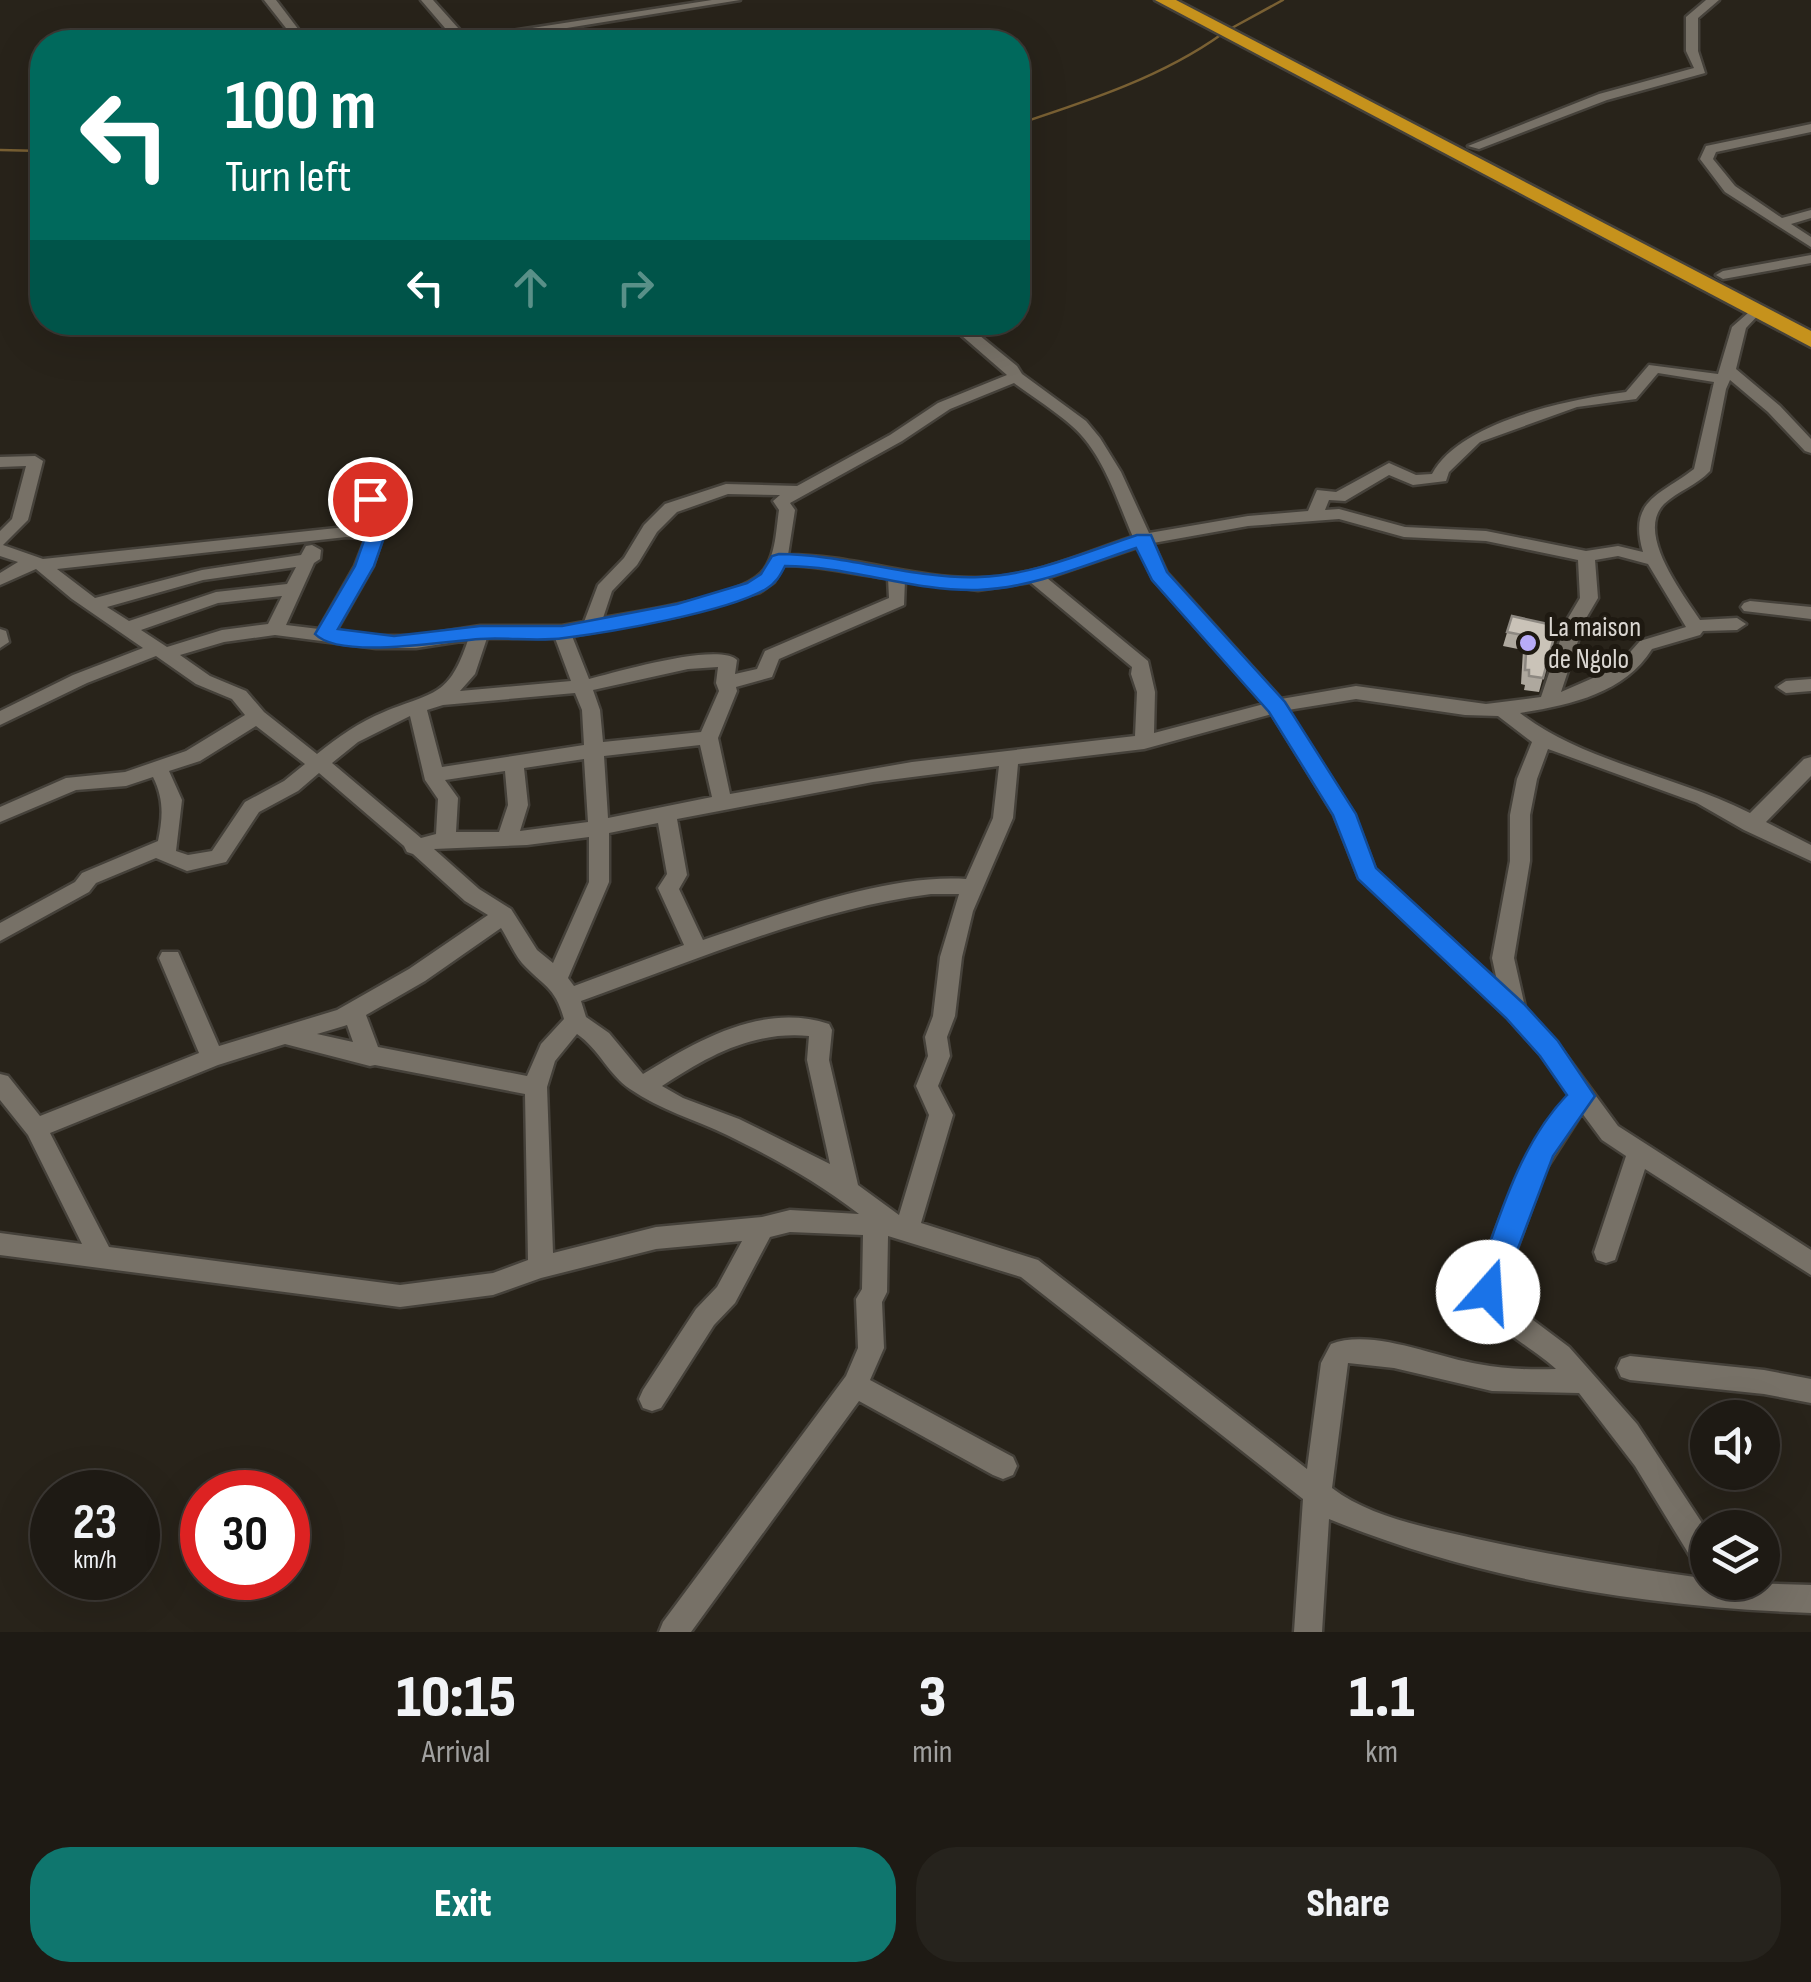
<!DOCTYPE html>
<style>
:root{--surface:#1e1a14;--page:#26231d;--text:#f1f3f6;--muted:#a1a1a0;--line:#3c3834;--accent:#0f766e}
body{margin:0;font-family:"Sofia Sans Condensed",sans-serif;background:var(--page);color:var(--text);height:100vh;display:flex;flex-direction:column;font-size:38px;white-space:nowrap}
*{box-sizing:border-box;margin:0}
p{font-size:32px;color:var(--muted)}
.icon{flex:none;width:55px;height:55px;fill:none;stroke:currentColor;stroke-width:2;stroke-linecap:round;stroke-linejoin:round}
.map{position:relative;height:1632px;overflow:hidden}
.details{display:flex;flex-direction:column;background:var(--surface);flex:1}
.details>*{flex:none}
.hud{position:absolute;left:30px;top:30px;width:1000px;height:305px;border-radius:40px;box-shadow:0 10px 40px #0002,0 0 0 2px var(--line);background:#00695c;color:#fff;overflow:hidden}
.fabs{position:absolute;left:1690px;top:1400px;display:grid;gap:20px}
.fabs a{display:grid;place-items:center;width:90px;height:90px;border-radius:50%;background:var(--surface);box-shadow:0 10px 40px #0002,0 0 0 2px var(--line);font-size:50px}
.speed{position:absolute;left:30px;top:1470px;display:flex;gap:20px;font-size:50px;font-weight:700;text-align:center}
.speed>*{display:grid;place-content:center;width:130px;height:130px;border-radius:50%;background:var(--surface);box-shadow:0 10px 40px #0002,0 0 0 2px var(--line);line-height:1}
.speed small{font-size:25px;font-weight:400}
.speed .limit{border:15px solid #d22;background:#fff;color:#111}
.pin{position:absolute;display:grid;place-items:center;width:85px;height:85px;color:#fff;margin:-42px;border:5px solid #fff;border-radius:50%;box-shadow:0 2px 10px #0007}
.me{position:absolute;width:110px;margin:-55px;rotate:19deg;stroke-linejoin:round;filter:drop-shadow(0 0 8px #0008)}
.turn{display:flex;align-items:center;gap:35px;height:210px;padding:0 30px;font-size:45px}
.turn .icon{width:130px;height:130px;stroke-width:2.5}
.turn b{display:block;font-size:70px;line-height:85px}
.lanes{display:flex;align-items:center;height:95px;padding:0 30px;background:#0003;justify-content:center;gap:50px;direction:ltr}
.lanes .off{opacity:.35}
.eta{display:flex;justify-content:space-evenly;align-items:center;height:170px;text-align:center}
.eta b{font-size:60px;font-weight:800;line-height:70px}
.button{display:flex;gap:20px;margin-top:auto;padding:20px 30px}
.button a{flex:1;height:115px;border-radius:40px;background:var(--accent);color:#fff;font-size:40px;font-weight:800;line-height:115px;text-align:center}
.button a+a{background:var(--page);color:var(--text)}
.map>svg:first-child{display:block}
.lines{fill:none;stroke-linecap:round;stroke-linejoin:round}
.stream{stroke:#796033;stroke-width:2.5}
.minor-casing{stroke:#45413a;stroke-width:5}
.highway-casing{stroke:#45413a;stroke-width:5}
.minor{fill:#777167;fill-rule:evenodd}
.highway{fill:#c6921c;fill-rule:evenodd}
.wall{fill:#aea89e}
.building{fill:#cac3b8;stroke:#8d8881;stroke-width:2.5}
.route{fill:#1a73e8;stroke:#114b97;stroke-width:2.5}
.poi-dot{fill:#b8abf7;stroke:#1e1911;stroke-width:4}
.labels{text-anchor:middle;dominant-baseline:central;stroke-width:10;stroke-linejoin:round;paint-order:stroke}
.poi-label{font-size:28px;fill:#dad6d1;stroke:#1e1911;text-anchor:start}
</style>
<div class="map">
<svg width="1811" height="1632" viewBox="0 0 1811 1632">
<rect width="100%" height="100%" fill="#28231a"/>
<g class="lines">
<path class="stream" d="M1230,29L1283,0
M1018,124C1088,101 1162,77 1222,34
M0,150L42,151"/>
<defs>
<path id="minor" d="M264,0H276L308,42H297Z
M421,0H433L467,38L712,0H740L481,42H457Z
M1706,0H1719L1698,18V51L1705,73L1607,100L1479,149L1468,146L1599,94L1694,68L1686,51V17Z
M1811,124V132L1716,152L1713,159L1735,186L1782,218L1811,210V218L1791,224L1811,237V247L1725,192L1700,159L1706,146Z
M1811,255V263L1723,279L1716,275L1723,271Z
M1756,306L1763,310L1746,328L1736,369L1780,406L1811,439V453L1805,451L1768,412L1730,380L1726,389L1710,471C1697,485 1678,491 1664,504C1635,533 1683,594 1700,620L1737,618L1746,624L1737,630L1703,631L1700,635L1652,649C1624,694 1569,705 1520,713C1583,762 1677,776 1750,813L1804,759L1811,757V776L1766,822L1811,845V861L1744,830L1697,803L1548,749L1537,779L1530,815V861L1514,958L1525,1007L1557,1043L1618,1126L1811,1250V1275L1645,1169L1615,1260L1606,1263L1597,1260L1594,1252L1626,1156L1602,1140L1582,1113L1546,1169L1501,1292L1509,1302L1569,1347L1637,1424L1708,1532V1573L1698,1569L1635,1466L1579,1393L1492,1391L1394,1368L1348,1363L1332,1488C1371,1518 1430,1528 1477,1539C1554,1556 1630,1568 1708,1579V1582L1811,1585V1613C1648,1607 1480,1581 1329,1519L1322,1632H1294L1303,1499L1021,1277L888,1236L887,1292L882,1302L884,1348L870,1380L1013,1457L1017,1466L1013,1475L1003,1479L993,1475L859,1401L691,1632H659L663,1622L846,1376L858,1348L856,1299L862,1289L863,1235L790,1232L770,1237L735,1303L714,1325L661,1408L652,1411L643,1408L639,1399L643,1390L696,1309L717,1287L742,1241L656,1249L541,1278L493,1295L400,1307L0,1255V1233L82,1244L28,1135L0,1100V1074L8,1076L40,1116L199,1053L159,958L162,952H178L219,1046L337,1010L409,969L488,915L465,901L413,854L407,852L404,846L319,773L298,791L259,812L226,862L187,871L156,858L96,883L89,892L0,941V923L75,882L82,873L158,841C163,817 164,799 153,777L126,786L76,790L0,822V807L66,778L125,772L186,751L245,715L232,699L196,684L156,656L87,683L0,725V711L73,675L143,648L72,599L36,569L0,585V573L18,562L0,556V531L12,519L26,466L0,467V457L35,456L43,461L28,520L3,545L43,559L346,527L367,528L362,499L370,494L378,499L384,533L373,566L336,631L376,636H416L480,626H562L584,622L598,585L624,558L644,525L665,504L726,484L797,486L890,435L938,403L1007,375L946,322H963L1017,366L1022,374L1086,421L1100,438L1121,472L1149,533L1248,516L1308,511L1317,490L1336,492L1389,463L1416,475L1432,474C1460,421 1571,399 1626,392L1649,365L1718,374L1732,327ZM1658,373L1714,382L1694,469C1659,496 1628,500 1643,552L1618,546L1586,551L1486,531L1405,527L1339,509L1325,510L1329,500L1345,501L1389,475L1413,485L1446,481L1449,472L1480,442L1577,407L1636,399ZM1014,383C1033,397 1054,410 1072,426C1103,453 1117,500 1133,537C1084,553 1031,578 978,578C914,579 852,555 788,555L795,510L790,503L902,441L950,409ZM728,494L780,495L773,501L779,510C776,529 776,554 764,570C745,597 638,612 603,618L612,591L637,565L657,532L677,512ZM1339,519L1404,537L1486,541L1578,560L1580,598L1567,620L1541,697L1486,704L1356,686L1281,699L1167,573L1153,543L1248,526ZM346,537L366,538L355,566L319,629L286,625L314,563L320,559L321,550L312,545L306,546L301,555L202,570L95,598L57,569ZM1138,547L1153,579L1264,704L1154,733L1155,692L1148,661L1047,578ZM1618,556L1648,564L1686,627L1640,641L1616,668L1561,692L1585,620L1598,598L1595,560ZM784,565C820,565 852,574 888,578L889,598L765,651L757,669L735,674L737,660C718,642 617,672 589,679L572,636L679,616L760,592L774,582ZM296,567L287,584L216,592L129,621L107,607L203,580ZM905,580L978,590L1030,582L1132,667L1131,674L1137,692L1135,736L912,762L730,794L718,738L737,691L736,687L772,677L779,659L904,605ZM282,596L268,624L222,630L167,647L141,630L218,603ZM275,635L376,648H416L468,640C449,697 435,691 384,712C359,722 338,737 317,754L264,712L246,691L210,676L180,655L224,642ZM487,638H555L571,681L460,691L475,674ZM718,667L716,683L719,691L701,732L603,742L600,710L593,690L688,669ZM575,693L582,710L584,745L442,767L427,710L443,705ZM1356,699L1465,715L1498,716L1532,742L1517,779L1510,815V861L1492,958L1497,981L1375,869L1354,814L1288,710ZM1272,714L1334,815L1359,878L1507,1017L1541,1055L1570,1095C1559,1107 1550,1119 1541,1132C1525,1158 1468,1281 1479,1305C1487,1323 1539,1352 1556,1369C1530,1370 1504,1369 1478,1364C1435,1357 1372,1328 1331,1344L1321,1363L1307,1469L1038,1260L921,1223L953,1115L938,1086L950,1056L947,1037L955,1016L962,957L973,911L1013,818L1018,764L1144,749ZM410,716L425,780L438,799L436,834L421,838L332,763L358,742ZM256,726L305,764L284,781L245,802L212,851L188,855L176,851L182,800L169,771L200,761ZM700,745L712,797L608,818L604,756ZM584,759L588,822L520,831L528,805L524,768ZM999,766L993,818L966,879C884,874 781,914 703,940L679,889L687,875L677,819L873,782ZM505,771L508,805L499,832H456L458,798L445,780ZM658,823L667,874L658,888L684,945L574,986L568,978L609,882V833ZM589,837V882L553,963L537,950L511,909L479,889L434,849L527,845ZM931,894H959L940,957L933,1016L925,1037L928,1056L916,1086L929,1115L899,1215L858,1185L829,1060L832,1030L829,1024C762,1002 697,1041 643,1074L609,1033L586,1017L581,1001C691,962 816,908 931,894ZM501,928C508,939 514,953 522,963C543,986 555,986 564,1019L541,1044L527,1076L378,1047L366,1015L425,981ZM347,1025L353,1042L317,1034L344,1026ZM577,1034C599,1049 609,1075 630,1089C660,1110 694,1119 727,1135C776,1159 816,1181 859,1214L790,1210L762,1217L656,1227L553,1253L547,1087L555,1061ZM809,1036L807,1060L830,1164L739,1119L683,1098L662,1086C708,1056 752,1031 809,1036ZM285,1044L370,1066L375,1065L525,1094L528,1260L493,1273L400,1285L109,1247L50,1133L218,1065Z
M1750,601L1811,607V619L1744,611L1741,607L1744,603Z
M0,629L6,631L9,642L0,648Z
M1811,679V691L1786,693L1777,687L1786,681Z
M1630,1356L1764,1370L1811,1379V1403L1764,1394L1630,1380L1621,1377L1617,1368L1621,1359Z"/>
<path id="highway" d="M1155,0H1176L1811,331V347Z"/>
</defs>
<use href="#minor" class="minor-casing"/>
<use href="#highway" class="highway-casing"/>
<use href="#minor" class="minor"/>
<use href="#highway" class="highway"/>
</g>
<path class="wall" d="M1512,616L1557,626L1539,692L1524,690L1525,685L1521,684L1523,650L1503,646Z"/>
<path class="building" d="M1512,616L1557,626L1543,678L1529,676V670H1525L1527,636L1507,632Z"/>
<path class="route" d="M370,494L379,499L386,532L374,566L338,629L394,636L480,626H562L677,604L747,583L761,574L772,556L779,554C845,554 916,580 980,577C1034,575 1086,552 1137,535H1151L1167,572L1285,702L1356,814L1376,868L1524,1004L1558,1041L1595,1096L1553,1156L1498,1301L1488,1304L1477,1301L1473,1292C1497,1225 1517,1147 1567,1095L1540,1056L1506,1018L1358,879L1333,815L1269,712L1152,580L1136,548C1085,565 1033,588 978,590C914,592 849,566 785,566C780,576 776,583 766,589C727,612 612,632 564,638C537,642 508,637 480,639C445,641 340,660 315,634L355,566L367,532L360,499Z"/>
<circle class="poi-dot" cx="1528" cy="643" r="10"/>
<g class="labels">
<g class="poi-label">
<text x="1548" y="627">La maison<tspan x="1548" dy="32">de Ngolo</tspan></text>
</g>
</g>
</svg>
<div class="fabs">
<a><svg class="icon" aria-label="sound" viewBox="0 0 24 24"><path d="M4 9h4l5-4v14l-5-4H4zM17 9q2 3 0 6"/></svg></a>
<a><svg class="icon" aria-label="layers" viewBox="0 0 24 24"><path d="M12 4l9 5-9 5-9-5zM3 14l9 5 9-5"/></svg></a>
</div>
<div class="speed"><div>23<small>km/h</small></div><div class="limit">30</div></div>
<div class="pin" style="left:370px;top:499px;background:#d93025"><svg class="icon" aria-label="arrive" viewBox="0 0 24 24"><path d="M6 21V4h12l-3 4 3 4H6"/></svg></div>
<svg class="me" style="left:1488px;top:1292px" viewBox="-20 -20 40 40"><circle r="19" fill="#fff"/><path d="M0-13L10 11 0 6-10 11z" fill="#1a73e8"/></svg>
<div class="hud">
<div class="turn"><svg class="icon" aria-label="left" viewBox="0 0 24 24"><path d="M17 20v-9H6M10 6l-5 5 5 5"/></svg><div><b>100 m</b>Turn left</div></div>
<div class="lanes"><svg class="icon" aria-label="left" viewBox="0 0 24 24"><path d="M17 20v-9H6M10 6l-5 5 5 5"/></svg><svg class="icon off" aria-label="ahead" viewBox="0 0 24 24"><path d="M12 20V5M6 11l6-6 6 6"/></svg><svg class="icon off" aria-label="right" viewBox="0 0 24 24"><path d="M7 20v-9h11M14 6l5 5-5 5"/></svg></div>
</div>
</div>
<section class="details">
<div class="eta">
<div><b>10:15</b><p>Arrival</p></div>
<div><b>3</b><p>min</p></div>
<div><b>1.1</b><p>km</p></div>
</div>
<div class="button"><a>Exit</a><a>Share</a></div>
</section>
